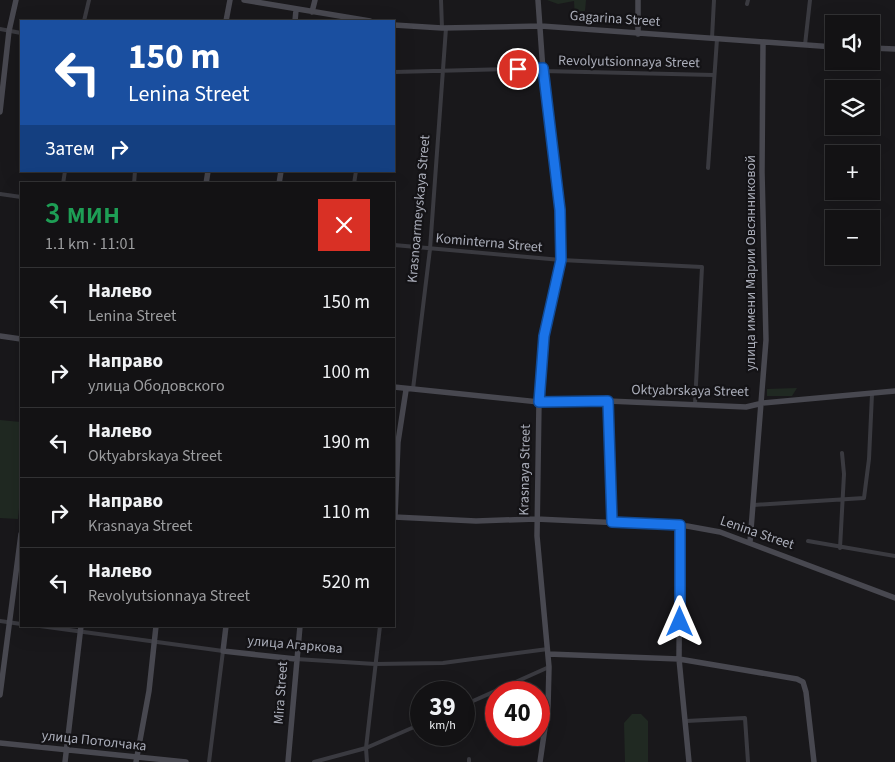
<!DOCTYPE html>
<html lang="ru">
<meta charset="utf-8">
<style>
:root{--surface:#131214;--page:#202022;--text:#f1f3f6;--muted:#9d9ea0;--line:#323234}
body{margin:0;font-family:"Source Sans 3",sans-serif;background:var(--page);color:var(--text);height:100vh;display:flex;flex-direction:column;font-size:19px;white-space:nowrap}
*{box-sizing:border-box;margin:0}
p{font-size:16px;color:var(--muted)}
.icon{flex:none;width:28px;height:28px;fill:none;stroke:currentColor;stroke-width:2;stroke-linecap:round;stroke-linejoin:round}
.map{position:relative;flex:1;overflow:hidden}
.sheet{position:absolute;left:20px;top:182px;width:375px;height:445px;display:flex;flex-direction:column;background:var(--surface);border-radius:0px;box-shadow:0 5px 20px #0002,0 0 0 1px var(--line)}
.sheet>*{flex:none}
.hud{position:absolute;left:20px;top:20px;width:375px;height:152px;border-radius:0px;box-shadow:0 5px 20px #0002,0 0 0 1px var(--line);background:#1a4fa0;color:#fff;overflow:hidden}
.controls{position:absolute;left:825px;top:15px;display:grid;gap:10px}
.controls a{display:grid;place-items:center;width:55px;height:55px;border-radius:0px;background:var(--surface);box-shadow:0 5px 20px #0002,0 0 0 1px var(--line);font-size:25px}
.speed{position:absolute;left:410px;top:681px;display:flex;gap:10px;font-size:25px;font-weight:700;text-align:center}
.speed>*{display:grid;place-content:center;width:65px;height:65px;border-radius:50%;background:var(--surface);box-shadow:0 5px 20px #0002,0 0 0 1px var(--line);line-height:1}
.speed small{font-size:12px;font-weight:400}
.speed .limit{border:8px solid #d22;background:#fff;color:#111}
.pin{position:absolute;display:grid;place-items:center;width:42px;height:42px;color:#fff;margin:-21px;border:2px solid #fff;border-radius:50%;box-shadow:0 1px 5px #0007}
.me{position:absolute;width:55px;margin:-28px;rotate:0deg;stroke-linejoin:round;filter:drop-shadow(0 0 4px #0008)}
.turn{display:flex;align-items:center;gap:18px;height:105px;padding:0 25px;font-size:22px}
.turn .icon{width:65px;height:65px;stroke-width:2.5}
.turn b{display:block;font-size:35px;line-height:42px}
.then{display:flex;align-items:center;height:48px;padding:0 25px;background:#0003;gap:10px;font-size:19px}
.round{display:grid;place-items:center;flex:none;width:52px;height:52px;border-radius:0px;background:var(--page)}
.summary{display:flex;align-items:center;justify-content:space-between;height:85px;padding:0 25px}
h1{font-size:30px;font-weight:600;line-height:38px;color:#1e9e55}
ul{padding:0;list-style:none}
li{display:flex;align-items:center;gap:15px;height:70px;padding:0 25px;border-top:1px solid var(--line)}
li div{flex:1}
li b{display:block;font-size:19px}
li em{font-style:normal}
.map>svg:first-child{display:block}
.green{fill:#202922}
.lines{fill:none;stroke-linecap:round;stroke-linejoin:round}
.street{stroke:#3a3a40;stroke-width:4}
.secondary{stroke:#484850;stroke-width:5.5}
.route-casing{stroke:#114b97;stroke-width:12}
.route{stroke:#1a73e8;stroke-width:9}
.labels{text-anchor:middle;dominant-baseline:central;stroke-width:4.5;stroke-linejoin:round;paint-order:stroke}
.street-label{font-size:14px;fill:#abaeba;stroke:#141316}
</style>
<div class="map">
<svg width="895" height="762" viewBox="0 0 895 762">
<rect width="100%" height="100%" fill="#19181b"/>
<path class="green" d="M547,0H586L585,11H580L579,20L575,21L574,1L558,4Z
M797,388L792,396H767V389Z
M0,420L21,422V488L18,519L0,518Z
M632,714H641L648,721V762H625L624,723Z"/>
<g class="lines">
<path class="street" d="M441,0L442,28
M747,4L748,0
M84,21L89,0
M0,29L21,33
M712,38L714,0
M805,45L810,0
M543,71L714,75
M394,72L543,68
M708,168L717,39
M63,184L65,171
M134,184L135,171
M354,184L356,171
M0,194L21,197
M394,245L561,260L702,267L695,404
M413,389L430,249L446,28
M754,505L864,498L869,459L872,394
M808,541L895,556
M840,548L844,474L842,453
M0,621L21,624
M40,626L223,651L209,762
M296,659L375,664L443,663L548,649
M464,705L549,667
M686,721L745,718L748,762
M314,762L366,748L421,724
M367,762L366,748L380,626
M469,762V759"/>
<path class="secondary" d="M244,0L370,21
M538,0L543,71L560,210L561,260L544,337L539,402L537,536L549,667L548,707L540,762
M638,0V34
M312,12L315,0
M226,21L230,0
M295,21L296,10
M394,25L442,28L541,26L834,47
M871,48L895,49
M0,112L9,31L16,0
M206,184L208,171
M279,184L281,171
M0,336L21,339
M394,387L539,402L608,401L746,407L763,403L895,391
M608,401L612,522
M394,517L476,521L536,519L687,526L720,532L895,598
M395,517L398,442L406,390
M680,525L679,659L689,762
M750,542L766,340L762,172L763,44
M226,626L223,651L296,659
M548,654L679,659L797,679L803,682L806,692L814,762
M0,695L21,534
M0,743L186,762
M65,762L81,626
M136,762L149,691L156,626
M288,762L300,626"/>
</g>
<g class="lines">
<defs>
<path id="route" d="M518,69L543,68L560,210L561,260L544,336L539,402L608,401L612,522L680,525V622"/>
</defs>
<use href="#route" class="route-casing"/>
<use href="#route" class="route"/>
</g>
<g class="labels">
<g class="street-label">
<text transform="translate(615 19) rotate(4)">Gagarina Street</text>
<text transform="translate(629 62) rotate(1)">Revolyutsionnaya Street</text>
<text transform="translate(419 209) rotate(-85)">Krasnoarmeyskaya Street</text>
<text transform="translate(489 243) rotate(5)">Kominterna Street</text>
<text transform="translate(751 263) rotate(-90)">улица имени Марии Овсянниковой</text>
<text transform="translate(690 391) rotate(1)">Oktyabrskaya Street</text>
<text transform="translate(525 470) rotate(-89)">Krasnaya Street</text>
<text transform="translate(757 533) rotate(19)">Lenina Street</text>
<text transform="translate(295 645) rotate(5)">улица Агаркова</text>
<text transform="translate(281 693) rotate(-86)">Mira Street</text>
<text transform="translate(94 741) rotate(6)">улица Потолчака</text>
</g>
</g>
</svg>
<div class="controls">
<a><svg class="icon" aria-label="sound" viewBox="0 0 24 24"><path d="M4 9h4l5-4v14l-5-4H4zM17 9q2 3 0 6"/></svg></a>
<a><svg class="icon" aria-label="layers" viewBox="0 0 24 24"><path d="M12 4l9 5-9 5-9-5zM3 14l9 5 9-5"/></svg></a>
<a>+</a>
<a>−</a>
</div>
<div class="speed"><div>39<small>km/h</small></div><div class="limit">40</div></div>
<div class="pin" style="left:518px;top:69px;background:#d93025"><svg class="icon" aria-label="arrive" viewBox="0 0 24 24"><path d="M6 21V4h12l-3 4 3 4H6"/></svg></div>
<svg class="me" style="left:680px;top:622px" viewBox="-20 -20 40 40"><path d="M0-17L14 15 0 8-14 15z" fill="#1a73e8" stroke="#fff" stroke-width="4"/></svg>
<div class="hud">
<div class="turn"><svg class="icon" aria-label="left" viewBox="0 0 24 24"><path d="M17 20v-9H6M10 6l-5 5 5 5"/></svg><div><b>150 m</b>Lenina Street</div></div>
<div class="then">Затем<svg class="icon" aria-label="right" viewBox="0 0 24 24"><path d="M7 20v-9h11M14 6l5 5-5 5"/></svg></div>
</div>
<section class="sheet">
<div class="summary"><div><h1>3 мин</h1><p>1.1 km · 11:01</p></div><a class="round" style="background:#d93025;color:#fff"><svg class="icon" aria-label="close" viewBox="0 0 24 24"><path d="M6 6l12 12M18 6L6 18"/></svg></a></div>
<ul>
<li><svg class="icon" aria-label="left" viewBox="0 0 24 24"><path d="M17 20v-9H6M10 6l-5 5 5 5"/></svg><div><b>Налево</b><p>Lenina Street</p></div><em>150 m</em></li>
<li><svg class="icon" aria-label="right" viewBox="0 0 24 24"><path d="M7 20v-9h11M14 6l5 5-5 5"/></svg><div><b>Направо</b><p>улица Ободовского</p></div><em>100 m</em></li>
<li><svg class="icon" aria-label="left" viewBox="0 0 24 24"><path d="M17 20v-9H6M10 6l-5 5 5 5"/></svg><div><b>Налево</b><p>Oktyabrskaya Street</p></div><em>190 m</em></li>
<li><svg class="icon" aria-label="right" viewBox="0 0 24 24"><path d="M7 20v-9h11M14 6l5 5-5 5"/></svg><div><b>Направо</b><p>Krasnaya Street</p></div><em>110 m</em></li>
<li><svg class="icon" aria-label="left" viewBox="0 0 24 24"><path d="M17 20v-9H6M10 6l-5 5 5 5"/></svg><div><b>Налево</b><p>Revolyutsionnaya Street</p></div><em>520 m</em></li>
</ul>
</section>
</div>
